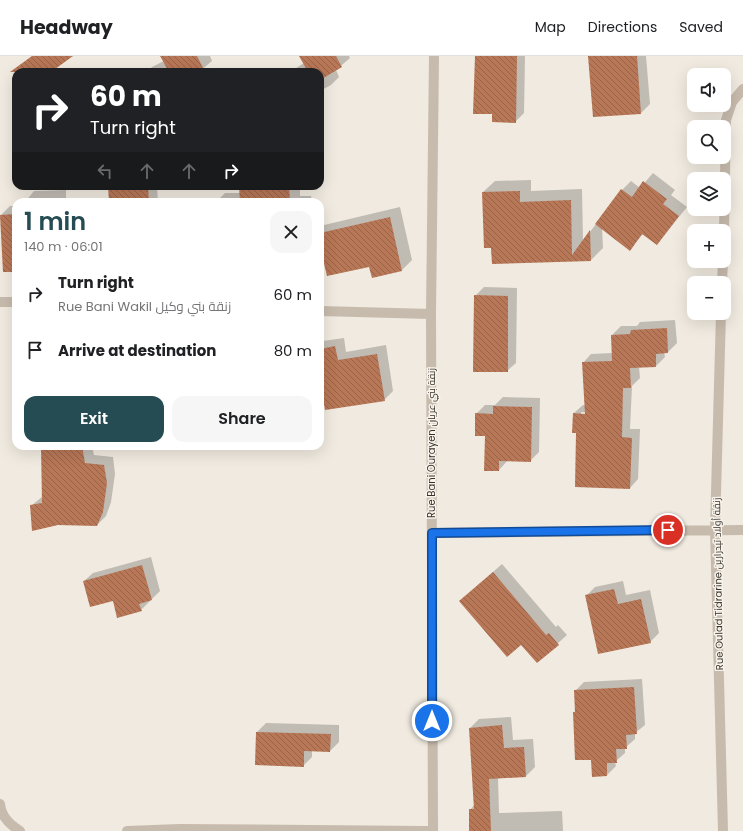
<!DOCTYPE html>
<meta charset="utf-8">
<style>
:root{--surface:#fff;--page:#f6f6f6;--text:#202124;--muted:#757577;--line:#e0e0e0;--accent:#254c53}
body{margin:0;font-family:Poppins,Cairo,sans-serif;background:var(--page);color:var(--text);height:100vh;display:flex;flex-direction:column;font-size:15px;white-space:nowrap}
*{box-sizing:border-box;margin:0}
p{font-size:13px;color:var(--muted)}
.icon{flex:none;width:22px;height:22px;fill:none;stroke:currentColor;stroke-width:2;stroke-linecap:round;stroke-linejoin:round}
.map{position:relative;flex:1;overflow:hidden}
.side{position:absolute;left:12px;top:142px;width:312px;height:252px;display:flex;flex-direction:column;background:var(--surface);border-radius:12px;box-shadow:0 4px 16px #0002}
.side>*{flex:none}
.top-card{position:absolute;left:12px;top:12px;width:312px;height:122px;border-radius:12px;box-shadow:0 4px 16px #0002;background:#202124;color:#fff;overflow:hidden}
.buttons{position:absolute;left:687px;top:12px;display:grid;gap:8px}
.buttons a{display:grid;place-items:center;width:44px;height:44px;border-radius:8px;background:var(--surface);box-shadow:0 4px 16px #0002;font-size:20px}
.pin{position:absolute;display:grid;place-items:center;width:34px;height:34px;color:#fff;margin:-17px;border:2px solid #fff;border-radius:50%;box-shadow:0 1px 4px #0007}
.me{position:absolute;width:44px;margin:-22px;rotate:0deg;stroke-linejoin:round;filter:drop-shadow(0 0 3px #0008)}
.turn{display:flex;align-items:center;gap:14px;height:84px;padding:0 12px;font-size:18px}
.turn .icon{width:52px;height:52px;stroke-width:2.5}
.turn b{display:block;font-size:28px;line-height:34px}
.lanes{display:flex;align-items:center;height:38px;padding:0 12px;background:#0003;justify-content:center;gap:20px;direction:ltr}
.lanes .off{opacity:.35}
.round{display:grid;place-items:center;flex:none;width:42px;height:42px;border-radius:12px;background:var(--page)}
.overview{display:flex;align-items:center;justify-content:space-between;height:68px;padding:0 12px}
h1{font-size:24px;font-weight:600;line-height:30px;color:var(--accent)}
.action{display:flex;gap:8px;margin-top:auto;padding:8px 12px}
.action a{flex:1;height:46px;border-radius:12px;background:var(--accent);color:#fff;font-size:16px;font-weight:600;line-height:46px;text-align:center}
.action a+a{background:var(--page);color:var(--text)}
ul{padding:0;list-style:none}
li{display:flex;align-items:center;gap:12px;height:56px;padding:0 12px}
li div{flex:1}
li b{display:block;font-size:15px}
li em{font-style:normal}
header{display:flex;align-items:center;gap:24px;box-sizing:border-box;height:56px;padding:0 20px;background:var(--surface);border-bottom:1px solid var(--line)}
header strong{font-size:19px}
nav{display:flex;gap:22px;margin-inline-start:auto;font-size:14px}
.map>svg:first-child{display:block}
.shadow{fill:#0003;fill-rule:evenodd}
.building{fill:url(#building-back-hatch)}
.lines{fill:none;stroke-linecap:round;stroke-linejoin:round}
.minor{stroke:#c7bbad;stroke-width:10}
.route-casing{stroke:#114b97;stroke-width:10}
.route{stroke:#1a73e8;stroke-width:7}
.labels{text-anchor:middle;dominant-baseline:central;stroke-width:3;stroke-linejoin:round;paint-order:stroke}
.street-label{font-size:10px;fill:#37302b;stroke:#f8f4ec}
</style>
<header>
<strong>Headway</strong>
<nav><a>Map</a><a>Directions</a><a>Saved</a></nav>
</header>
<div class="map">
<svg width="743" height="775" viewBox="0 0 743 775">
<defs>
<pattern id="building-back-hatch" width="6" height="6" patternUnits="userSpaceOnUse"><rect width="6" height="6" fill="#b87757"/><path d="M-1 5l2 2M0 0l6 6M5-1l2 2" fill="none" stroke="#966248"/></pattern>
</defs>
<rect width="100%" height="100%" fill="#f0eae0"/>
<path class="shadow" d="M161,0H210L212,5L199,16H147L152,11L164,5Z
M300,0H349L350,2L336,14L339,21L331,29L320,35V16H290L304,7Z
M476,0H525L524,57L515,66L493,57Z
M589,0H646L650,48L641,57Z
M653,117L675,134L671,139L687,151L657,188L643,178L630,193L602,172L603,192L591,204L493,207L483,136L495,125L531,124V135L582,133L583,185L622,134L631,125L640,132Z
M110,130H157L158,146H111Z
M240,130H300V140H311L312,146H216L225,137H240Z
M66,134V146H25L34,135Z
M190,144V146H162Z
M10,150H16V201L1,159Z
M400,151L412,204L402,214L370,209L320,206V170Z
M484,231L517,232L516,307L507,315L475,240Z
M675,264L677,287L668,296H664L665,301L656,310L639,311L640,322L632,330L630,373H640L638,423L630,432L578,376L574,357L583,349H585L583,307L591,298L613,297L612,279L621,270H637L640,266ZM581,356L590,357V359L581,358Z
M344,282L346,296L386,289L393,335L384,344L320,321V289L323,285Z
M503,341L540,342L539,396L530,405L508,404L499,414L476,358L485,349H495Z
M42,390H92L94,399L113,401L115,418L111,446L106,460L97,469L31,450L43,440Z
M151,501L160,535L141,554L113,543L84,525L93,517Z
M502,508L556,571L558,569L567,579L537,606L521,587L460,545Z
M623,525L626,539L650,534L659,577L650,586L586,540L595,531Z
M642,623L645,669L635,677V683L625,692V697L615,706L616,710L607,719L592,703L574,656L576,654L575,635L584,626Z
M511,661L513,684L533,683L535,711L526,720L498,722L499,757L562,755L563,775H470V754L475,748L470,672L479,663Z
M266,667L339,669V686L330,695L312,694V701L303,710L257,676Z"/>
<path class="building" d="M32,0H73L51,16H10Z
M160,0H197L205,16H169Z
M299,0H336L342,11L320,24V16H308Z
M475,0H517L516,67L492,66V58H473Z
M588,0H637L641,58L593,61Z
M643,125L667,143L663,148L679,160L657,189L642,178L630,195L595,168L621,133L632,141Z
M108,130H148L149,146H109Z
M239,130H289L290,146H240Z
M520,135V146L571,144L572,199L590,174L591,205L492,208L491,192H484L482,136Z
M16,158V216H3L0,159Z
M390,161L402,215L372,222L369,211L327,220L320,191V177Z
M474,239L508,240V316H473Z
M667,272L668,297L656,298V311L630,312L631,332H623L622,381L632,382L630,433L575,431L576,377H572L573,357L585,358L582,306L612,305L611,279L630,278L631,274Z
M335,290L338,304L377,298L385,345L325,354L320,323V293Z
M493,350L532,351L531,406L499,405V415H484L485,380H475V357L493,358Z
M41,390H82L85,407L104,409L107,427L103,456L97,470L58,469L32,475L30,449L42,447Z
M142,509L152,544L139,548L142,555L117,562L113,545L90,551L83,525Z
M493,516L546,579L549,577L559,589L537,607L521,589L507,601L459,545Z
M614,533L618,548L641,543L651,587L598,598L585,539Z
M634,631L637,678L626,679L627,693H616L617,707H607V720L592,721L591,704H575L573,656H575L574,634Z
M502,669L504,692L524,691L526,721L489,723L491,775H469V753H474L469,672Z
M256,676L331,678L330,696L304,695V711L255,709Z"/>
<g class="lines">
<path class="minor" d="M724,175L726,64L732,46L743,33
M722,227L723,205
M0,246H16
M320,255L431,258
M721,257L715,473L723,775
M432,477L743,474
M0,748C1,761 10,769 20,775
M127,775L180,773L427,775
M433,775L431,258L434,0"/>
</g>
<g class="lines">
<defs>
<path id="route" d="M432,665V477L668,474"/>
</defs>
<use href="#route" class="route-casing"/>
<use href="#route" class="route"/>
</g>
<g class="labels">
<g class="street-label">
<text transform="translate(431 387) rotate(-90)">Rue Bani Ourayen زنقة بني عريان</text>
<text transform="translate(718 528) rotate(-91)">Rue Oulad Tidrarine زنقة أولاد تيدرارين</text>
</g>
</g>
</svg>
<div class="buttons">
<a><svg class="icon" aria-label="sound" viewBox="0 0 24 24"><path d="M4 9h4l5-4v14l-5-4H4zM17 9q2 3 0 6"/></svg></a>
<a><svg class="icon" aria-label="search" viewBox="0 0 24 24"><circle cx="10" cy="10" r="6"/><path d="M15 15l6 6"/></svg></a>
<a><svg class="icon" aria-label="layers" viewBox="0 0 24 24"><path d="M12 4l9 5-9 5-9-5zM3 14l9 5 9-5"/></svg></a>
<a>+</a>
<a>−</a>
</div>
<div class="pin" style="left:668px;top:474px;background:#d93025"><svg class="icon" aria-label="arrive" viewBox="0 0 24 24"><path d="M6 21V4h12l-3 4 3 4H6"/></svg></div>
<svg class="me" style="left:432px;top:665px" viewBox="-20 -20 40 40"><circle r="17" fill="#1a73e8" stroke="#fff" stroke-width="3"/><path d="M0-11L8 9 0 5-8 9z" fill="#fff"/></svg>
<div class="top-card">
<div class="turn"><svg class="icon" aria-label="right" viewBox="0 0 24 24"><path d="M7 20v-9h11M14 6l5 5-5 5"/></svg><div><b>60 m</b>Turn right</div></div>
<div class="lanes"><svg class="icon off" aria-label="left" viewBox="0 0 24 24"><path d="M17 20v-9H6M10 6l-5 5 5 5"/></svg><svg class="icon off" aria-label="ahead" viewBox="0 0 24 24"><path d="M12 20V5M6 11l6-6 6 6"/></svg><svg class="icon off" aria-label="ahead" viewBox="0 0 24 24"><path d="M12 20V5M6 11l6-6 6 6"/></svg><svg class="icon" aria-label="right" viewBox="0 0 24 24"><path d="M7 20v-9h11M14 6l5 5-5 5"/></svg></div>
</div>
<section class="side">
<div class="overview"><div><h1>1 min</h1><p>140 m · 06:01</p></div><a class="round"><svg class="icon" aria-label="close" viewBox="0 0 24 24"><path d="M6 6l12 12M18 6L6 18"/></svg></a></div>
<ul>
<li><svg class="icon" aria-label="right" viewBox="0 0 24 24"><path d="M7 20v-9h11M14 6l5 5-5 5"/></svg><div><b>Turn right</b><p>Rue Bani Wakil زنقة بني وكيل</p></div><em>60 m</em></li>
<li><svg class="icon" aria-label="arrive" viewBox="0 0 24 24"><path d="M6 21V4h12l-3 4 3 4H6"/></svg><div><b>Arrive at destination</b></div><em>80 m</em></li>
</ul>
<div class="action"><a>Exit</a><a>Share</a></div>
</section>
</div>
